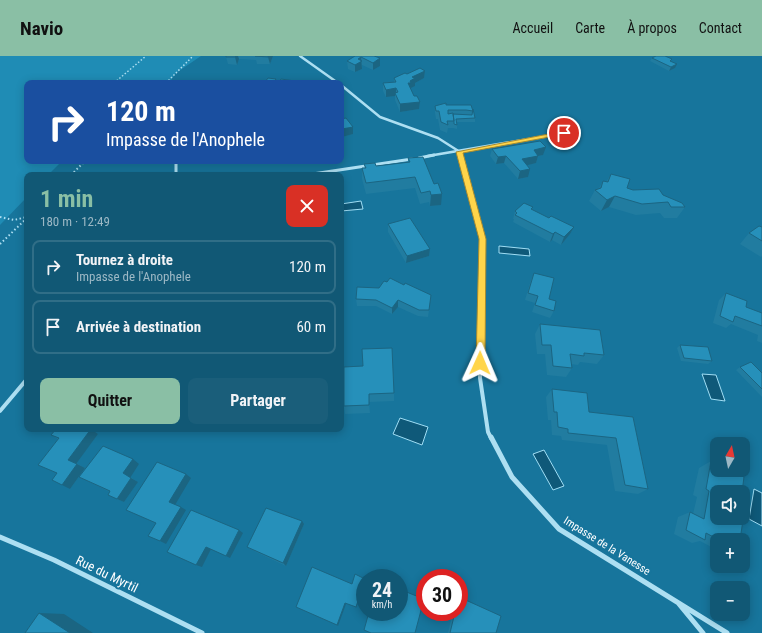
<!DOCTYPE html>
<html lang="fr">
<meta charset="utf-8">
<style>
:root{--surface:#115875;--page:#1a5e7a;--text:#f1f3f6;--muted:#9cb8c5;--line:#306e87;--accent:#8abfa5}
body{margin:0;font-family:"Roboto Condensed",sans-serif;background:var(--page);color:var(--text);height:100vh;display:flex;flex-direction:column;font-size:15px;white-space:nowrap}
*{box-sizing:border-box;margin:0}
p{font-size:13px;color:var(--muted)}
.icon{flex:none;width:22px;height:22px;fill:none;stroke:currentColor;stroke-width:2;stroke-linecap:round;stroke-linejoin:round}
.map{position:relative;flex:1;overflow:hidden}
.panel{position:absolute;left:24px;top:116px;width:320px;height:260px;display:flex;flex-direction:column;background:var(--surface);border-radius:8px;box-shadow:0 2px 10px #0003}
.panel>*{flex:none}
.top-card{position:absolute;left:24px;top:24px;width:320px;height:84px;border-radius:8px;box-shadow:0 2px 10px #0003;background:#1a4fa0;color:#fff;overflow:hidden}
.needle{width:26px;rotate:9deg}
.controls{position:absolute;left:710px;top:381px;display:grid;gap:8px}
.controls a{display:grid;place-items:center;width:40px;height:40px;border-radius:8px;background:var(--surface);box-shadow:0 2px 10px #0003;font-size:20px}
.speed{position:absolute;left:356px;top:513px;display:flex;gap:8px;font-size:20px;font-weight:700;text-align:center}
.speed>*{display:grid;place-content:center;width:52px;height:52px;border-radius:50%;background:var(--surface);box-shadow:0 2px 10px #0003;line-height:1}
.speed small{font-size:10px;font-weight:400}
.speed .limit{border:6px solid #d22;background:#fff;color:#111}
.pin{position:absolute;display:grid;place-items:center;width:34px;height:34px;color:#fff;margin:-17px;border:2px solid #fff;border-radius:50%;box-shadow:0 1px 4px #0007}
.me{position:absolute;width:44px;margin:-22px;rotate:1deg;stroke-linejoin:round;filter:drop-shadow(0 0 3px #0008)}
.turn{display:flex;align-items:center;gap:14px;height:84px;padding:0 16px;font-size:18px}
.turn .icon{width:52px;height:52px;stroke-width:2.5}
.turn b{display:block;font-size:28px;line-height:34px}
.round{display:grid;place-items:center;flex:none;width:42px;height:42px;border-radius:8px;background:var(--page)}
.overview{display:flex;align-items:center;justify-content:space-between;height:68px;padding:0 16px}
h1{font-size:24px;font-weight:700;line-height:30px;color:var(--accent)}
.action{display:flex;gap:8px;margin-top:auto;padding:8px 16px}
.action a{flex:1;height:46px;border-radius:8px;background:var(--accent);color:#111;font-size:16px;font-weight:700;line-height:46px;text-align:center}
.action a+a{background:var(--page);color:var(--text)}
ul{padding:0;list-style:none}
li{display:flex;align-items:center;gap:12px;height:54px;margin:0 8px 6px;padding:0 8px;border:2px solid var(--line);border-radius:8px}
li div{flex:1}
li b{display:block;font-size:15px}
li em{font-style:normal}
header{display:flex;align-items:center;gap:24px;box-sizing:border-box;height:56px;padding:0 20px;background:var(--accent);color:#111}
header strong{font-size:19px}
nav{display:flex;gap:22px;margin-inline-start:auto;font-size:14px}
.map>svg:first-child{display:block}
.green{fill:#1f8cb5}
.water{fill:#0f5979;stroke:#a0def5}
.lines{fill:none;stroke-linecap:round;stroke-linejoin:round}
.path-far1{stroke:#addff2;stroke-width:1.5;stroke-dasharray:1.5 2;stroke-linecap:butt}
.path{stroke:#addff2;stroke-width:2;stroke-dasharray:1.5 2.5;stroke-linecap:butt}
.street-far3{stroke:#addff2;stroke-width:2.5}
.street-far2{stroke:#addff2;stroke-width:3}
.street-far1{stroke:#addff2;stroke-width:4}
.street{stroke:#addff2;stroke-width:5}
.wall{fill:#217ca0}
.shaded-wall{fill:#1b6582}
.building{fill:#2690ba;stroke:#1b6582}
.route{fill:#ffd54a;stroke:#a68a30}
.labels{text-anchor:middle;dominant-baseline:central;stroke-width:4;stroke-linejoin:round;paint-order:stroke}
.street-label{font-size:11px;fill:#fff;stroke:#17759c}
.near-street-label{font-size:13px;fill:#fff;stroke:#17759c}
</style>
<header>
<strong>Navio</strong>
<nav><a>Accueil</a><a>Carte</a><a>À propos</a><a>Contact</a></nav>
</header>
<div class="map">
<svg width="762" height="577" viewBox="0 0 762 577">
<rect width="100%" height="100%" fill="#17759c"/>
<path class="green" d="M0,0H201L176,17L169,27H27V105H62L48,119H27V141L0,169Z"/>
<path class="water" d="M361,145L363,153L341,155V148Z
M499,190L529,193L530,200L499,197Z
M702,318L716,319L725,345L711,343Z
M400,362L428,371L422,389L393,378Z
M544,394L564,430L553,434L533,398Z
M754,433L762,437V470L749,463Z"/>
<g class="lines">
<path class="path-far1" d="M114,27L146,0
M166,27L193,0"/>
<path class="path" d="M71,119L85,105
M0,161L14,164L27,161
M0,188L27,162"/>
<path class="street-far3" d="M300,0L338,27
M341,29L380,61L438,82L460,96L461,100
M428,100L564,77"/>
<path class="street-far2" d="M461,99L482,183L481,225
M419,102L434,99
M176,105V119
M306,119L412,103"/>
<path class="street-far1" d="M481,224L480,322L488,376L491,382
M0,355L27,323"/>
<path class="street" d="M491,381L512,421L559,473L727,577
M0,481L54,504L202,577
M679,548L703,577"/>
</g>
<path class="wall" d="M226,0H273L270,8H257L256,4L239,3L237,9L228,8L226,1Z
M355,0L380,2V10L373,14L362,9V13L355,16L348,13L347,5Z
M652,2L671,5L675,12L669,15L650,5Z
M425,15L424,22L415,27V30L411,32V34L414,40L420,46L419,53L400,56L395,44V40L386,41L383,35V27L394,26V22L407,18Z
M446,49H471L475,62V66H457V73L453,72H448L447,77L440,74L438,63H436L435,57V50Z
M341,63L353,71V78L342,81L341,78Z
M492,93L543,99L538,100L536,107L527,109L528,121L518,123L504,107L496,108L490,100Z
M408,102L441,149L430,150L429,146L420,148L415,132L366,138L362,123V112H365L364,108L376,110L408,106Z
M611,118L627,132L633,134L663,139L685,151L677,162H664L660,157L636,159L609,151L601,155L589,145L595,134L599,132L603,125L606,126Z
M341,127L343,138H341Z
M532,154L549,162L574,171L570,178L561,189L552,184L550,186L513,166L514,163H513L515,155Z
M388,168L430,193L429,200L406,207L388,176Z
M762,171V200L761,201L740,188L749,177Z
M534,217L549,243L554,255L550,262L532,256L535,247L525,244L531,224Z
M387,226L404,229L429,254L428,261L418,260L398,251L392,258L376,250H357L356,243L379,232Z
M726,237L746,251L762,257V287L757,285L758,279L731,268L726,272L713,267L719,244Z
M540,268L604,299L597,308L580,306L578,309L571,308L572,312L566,321L547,319L545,298H537L535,278Z
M680,289L712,305L708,308L681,305L677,292Z
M363,310L394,337V345L369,346L370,357L345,358L344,350Z
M740,311L762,317V341L736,314Z
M552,333L589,356L633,361L648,433L638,438L615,435L607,389L562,384L561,380L552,379L551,364H548L546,341Z
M91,373L98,378L76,407L85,412L70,433L57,417L38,409L58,383L51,379Z
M711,405L717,436L740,484H717V494L700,485L692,487L674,478L678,461L690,456L693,458L697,441L693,439L699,412Z
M139,408L130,421L138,426L124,446L108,439L110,436L79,421Z
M304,468L286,510L250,493L247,491Z
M453,556H459L496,577H448Z"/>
<path class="shaded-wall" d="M236,0H238L239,3L237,9L235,1Z
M268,0H273L270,8L268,1Z
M361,1L362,13L355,16V9L358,3Z
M380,2V10L373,14V7Z
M677,8L675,12L669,15L671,11Z
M425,15L424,22L415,27V30L411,32V35L408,27L412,21Z
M396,32V39L395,37V40L386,41V34Z
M420,46L419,53L400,56V48Z
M353,71V78L342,81V73Z
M546,91L543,99L538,100L536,107L520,111L522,103L534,94Z
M506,100L504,107L496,108L498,101Z
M235,105H243L236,107Z
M530,113L528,121L518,123L520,115Z
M442,138L441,149L430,150L431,139Z
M615,140L609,151L601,155L607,144Z
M574,171L570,178L561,189L564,181Z
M555,176L552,184L550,186L553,178Z
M430,193L429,200L406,207L407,200Z
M398,244V251L392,258V252Z
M91,373L98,378L76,408L68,404Z
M133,403L139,408L130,422L123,417Z
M77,408L85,412L70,433L62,429Z
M186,418L191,422L175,449L169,446Z
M131,422L138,426L124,446L117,443Z
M181,451L186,454L166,488L160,485Z
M302,465L304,468L286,510L283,507Z
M239,474L243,477L230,502L226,500Z
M206,491L211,493L202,511L196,509Z
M365,524V527L356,552V551Z
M345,547L346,548L338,570L337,569Z
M39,557L64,558L93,577H70Z"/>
<path class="building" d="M226,0H236L235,1H226Z
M255,0H268V1Z
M355,0H374L380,2L373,7L361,1L358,3L362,5L355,9L347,5Z
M656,0H665L672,3L670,5L677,8L671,11L652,2Z
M420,12L425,15L412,21L415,22L410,25L411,27H408L414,40H417L420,46L400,48L395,37L398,36L396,32L386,34L383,27L396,26L394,22L405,17L407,18Z
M268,22L276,23L274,26H279L281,23L295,25L294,27H269L270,26H265Z
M301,25L320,27H300Z
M446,47V49H471L473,55L466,54H448V58L453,57L454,65H447L448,69L441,66L439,55H436L435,50Z
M473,53L475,62L456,63L457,69L454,68V65L453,58L472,59Z
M346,62L353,71L342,73L341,72V63Z
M540,85L546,91L534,94L538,100L522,103L530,113L520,115L506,100L498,101L492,93Z
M423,101L434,128L438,127L442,138L431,139L430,135L421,137L415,121L366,127L362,112H366L364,108L375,107L376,110L410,106L408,102Z
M611,118L630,123L627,132L633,134L659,133L663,139L682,147L685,151H671L668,146L642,148L615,140L607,144L595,134L601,132L603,125L608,126Z
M524,147L533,151L531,153L549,162L551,160L574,171L564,181L555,176L553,178L515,159L517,157L515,155Z
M410,162L430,193L407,200L388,168Z
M759,170L762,171V185L749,177Z
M534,217L554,222L549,243L556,245L554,255L535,249L538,240L528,237Z
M390,222L404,229L405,227L431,239L429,254H419L398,244L392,252L376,244L356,243L357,231L379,232L384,225L387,226Z
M726,237L747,245L746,251L762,257V270L735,260L733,266L720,260Z
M540,268L600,274L604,299L584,297V300L570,298L572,312L553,310L551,289H542Z
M680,289L708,291L712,305L684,302Z
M392,292L394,337L369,338V349L344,350V311L363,310L362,293Z
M751,306L762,317V333L740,311Z
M552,333L587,337L589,356L633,361L648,433L625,429L616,382L568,377V373L558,371L557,356H554Z
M56,373H91L68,404L77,408L62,429L52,424L57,417L38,409L59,382L51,379Z
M103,390L133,403L123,417L131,422L117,443L108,439L110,435L79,421Z
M711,405L717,408V414H729L744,421L742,436H717V462H743V450L745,451L740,484H719L706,477L705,484L686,474L690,456L704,463L709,435L706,433Z
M157,406L186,418L169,446L181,451L160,485L148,480L156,467L126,454Z
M266,452L302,465L283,507L247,491Z
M191,454L239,474L226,500L206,491L196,509L167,496Z
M312,511L352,528L355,518L365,523L356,551L345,547L337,569L296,551Z
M399,533L424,543L415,577H371L364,574L369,556H399Z
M459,541L501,560L496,577H450L455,556H459Z
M39,557L70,577H25Z"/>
<path class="route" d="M564,75L566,76V78L463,97L486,183L485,307L480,311L477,310L476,307L479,183L456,96Z"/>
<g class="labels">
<g class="street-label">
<text transform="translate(607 490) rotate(32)">Impasse de la Vanesse</text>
</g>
<g class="near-street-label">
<text transform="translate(107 518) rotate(26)">Rue du Myrtil</text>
</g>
</g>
</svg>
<div class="controls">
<a><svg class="needle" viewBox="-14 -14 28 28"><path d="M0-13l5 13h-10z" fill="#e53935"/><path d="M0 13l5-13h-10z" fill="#9cb8c5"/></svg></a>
<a><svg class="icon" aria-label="sound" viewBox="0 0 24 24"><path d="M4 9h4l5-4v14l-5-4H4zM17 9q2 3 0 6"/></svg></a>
<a>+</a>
<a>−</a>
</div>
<div class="speed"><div>24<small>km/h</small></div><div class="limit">30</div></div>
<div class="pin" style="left:564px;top:77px;background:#d93025"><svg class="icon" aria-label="arrive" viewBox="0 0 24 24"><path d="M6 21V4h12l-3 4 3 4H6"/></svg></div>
<svg class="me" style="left:480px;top:307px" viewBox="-20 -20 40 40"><path d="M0-17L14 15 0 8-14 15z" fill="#ffd54a" stroke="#fff" stroke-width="4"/></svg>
<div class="top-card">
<div class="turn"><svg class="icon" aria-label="right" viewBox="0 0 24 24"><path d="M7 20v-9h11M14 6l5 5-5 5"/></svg><div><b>120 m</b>Impasse de l'Anophele</div></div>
</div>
<section class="panel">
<div class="overview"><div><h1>1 min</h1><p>180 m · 12:49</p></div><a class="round" style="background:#d93025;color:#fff"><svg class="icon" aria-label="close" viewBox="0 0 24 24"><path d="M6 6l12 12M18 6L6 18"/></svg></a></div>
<ul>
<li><svg class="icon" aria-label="right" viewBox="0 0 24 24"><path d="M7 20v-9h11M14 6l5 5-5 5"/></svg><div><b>Tournez à droite</b><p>Impasse de l'Anophele</p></div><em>120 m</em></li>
<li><svg class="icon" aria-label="arrive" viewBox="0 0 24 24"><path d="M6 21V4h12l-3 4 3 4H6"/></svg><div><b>Arrivée à destination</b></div><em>60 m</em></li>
</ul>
<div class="action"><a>Quitter</a><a>Partager</a></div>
</section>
</div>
